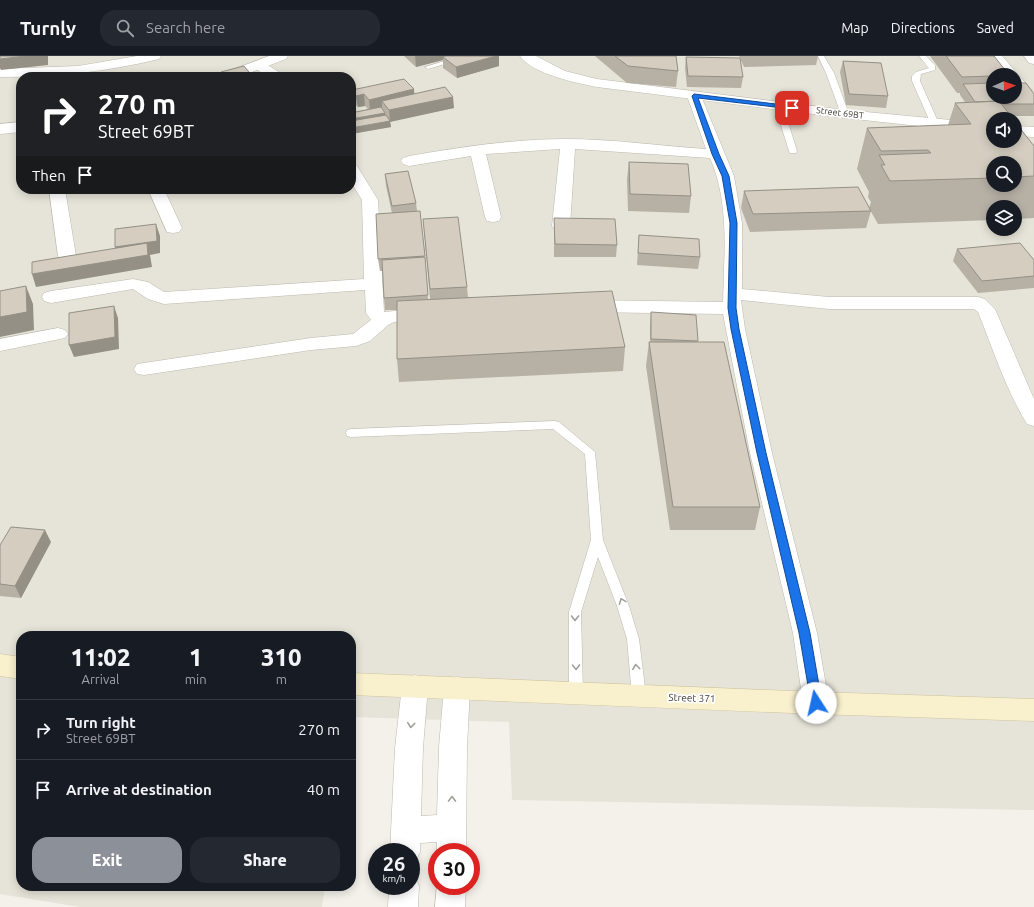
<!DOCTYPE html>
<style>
:root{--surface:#171b24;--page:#242831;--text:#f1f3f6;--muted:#9ea1a6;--line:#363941;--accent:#8c9099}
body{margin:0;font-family:Ubuntu,sans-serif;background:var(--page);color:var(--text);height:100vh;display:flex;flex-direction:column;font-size:15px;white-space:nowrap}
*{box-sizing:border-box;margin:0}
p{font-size:13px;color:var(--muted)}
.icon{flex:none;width:22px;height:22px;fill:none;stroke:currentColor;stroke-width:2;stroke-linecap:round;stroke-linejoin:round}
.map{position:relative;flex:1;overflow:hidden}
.panel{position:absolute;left:16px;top:575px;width:340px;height:260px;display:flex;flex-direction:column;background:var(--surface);border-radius:16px;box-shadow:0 2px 10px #0003}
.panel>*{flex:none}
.top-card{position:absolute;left:16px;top:16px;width:340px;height:122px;border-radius:16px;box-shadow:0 2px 10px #0003;background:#202124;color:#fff;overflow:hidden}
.needle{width:26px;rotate:88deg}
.buttons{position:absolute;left:986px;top:12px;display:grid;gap:8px}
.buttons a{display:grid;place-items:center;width:36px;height:36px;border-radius:50%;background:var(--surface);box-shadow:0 2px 10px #0003;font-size:20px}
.speed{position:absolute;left:368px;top:787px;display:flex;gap:8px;font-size:20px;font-weight:700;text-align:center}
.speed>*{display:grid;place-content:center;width:52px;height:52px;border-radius:50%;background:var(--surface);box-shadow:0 2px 10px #0003;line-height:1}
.speed small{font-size:10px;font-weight:400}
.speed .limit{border:6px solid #d22;background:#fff;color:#111}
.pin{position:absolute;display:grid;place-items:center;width:34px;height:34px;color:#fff;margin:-17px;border-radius:8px;box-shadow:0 2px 6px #0006}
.me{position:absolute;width:44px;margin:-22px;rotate:350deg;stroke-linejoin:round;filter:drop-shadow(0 0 3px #0008)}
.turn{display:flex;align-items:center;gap:14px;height:84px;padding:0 16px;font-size:18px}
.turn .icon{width:52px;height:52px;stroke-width:2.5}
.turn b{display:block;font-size:28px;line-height:34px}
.then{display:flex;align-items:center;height:38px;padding:0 16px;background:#0003;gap:8px;font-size:15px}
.eta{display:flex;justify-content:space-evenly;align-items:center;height:68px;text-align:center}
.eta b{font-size:24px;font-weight:800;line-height:28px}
.button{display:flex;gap:8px;margin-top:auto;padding:8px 16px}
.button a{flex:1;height:46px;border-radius:16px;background:var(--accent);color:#fff;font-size:16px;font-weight:800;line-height:46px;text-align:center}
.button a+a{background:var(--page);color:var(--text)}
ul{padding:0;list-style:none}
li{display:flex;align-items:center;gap:12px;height:60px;padding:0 16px;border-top:1px solid var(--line)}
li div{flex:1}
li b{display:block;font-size:15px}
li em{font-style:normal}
header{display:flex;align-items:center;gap:24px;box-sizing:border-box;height:56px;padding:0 20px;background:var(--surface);border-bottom:1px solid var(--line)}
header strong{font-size:19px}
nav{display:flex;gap:22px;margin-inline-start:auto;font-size:14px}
.search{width:280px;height:36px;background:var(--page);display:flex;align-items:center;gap:10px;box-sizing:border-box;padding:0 14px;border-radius:16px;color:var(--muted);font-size:15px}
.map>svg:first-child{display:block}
.residential{fill:#e6e3d8;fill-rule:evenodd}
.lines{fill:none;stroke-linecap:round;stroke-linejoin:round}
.service-casing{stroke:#beb9ad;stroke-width:1}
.minor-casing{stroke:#beb9ad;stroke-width:1}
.tertiary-casing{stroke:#beb9ad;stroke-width:1}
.secondary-casing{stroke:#cec49e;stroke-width:1}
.service{fill:#fff;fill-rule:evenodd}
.minor{fill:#fff;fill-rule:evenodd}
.tertiary{fill:#fff;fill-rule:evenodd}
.secondary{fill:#f9f0ce;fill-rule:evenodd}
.wall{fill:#b6b0a5;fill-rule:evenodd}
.shaded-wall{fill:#949086}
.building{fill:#d4cdc0;stroke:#949086}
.oneway{stroke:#a2a09c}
.route{fill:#1a73e8;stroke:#114b97}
.labels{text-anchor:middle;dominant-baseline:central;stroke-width:3.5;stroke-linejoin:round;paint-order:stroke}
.far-street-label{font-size:9px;fill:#464139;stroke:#fff}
.street-label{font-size:10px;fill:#464139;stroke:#fff}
</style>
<header>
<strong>Turnly</strong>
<div class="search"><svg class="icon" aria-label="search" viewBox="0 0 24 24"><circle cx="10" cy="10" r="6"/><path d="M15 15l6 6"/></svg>Search here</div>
<nav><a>Map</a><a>Directions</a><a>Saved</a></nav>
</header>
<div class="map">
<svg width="1034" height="851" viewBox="0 0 1034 851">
<rect width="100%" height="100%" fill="#f3f1ea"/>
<path class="residential" d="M0,0H1034V754L512,744L509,666L351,661V580H21V830H325L322,851H80L0,838ZM993,19H1015V41H993ZM21,21H351V133H21ZM993,63H1015V85H993ZM993,107H1015V129H993ZM993,151H1015V173H993Z"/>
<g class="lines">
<defs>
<path id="service" d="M461,0H472L428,13L425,11Z
M818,0H824L834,17L849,58L848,60H845L841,58L826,17Z
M919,0H926L935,9V14L921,18L920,25L939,68L938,70H935L931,68L912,25V20L916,16L929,12Z
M776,48H782L783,50L797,95L796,97H790L789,95L775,50Z
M555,365L559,366L595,396L603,484L629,550L639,583L646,640L644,644L639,646L634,644L632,640L627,583L617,550L598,501L581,556L583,637L581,641L576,643L571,641L569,637V556L591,484L585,398L553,373L351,381L347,380L346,377L347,374L351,373Z"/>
<path id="minor" d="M137,0H161L159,3C106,16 54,21 0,21V13L78,10Z
M988,0H1002L1034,37V50L1029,49L1015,32V19H1004Z
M1024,0H1034V8L1029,7Z
M258,5L263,6L282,18L284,21H267L251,9L253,6Z
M694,36L699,37L701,40L734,120L742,167V233L829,241H978L985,243L995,253L1034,343V370L1027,368C1006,334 993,293 978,256L974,253H829L741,244L745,273L772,397L817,577L829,647L825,655L816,658L807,655L803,647L793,577L750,397L723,258L585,256L578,254L576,250L578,246L585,244L723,246C724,198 730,148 710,102L575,93L570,170L567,174L561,175L555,174L552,170L560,93L486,98L501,161L499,165L493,166L487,165L485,161L471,100L409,110L403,108L401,105L403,102L409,100C461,91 513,83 566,83C613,83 660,90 706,93L687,40L689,37Z
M351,108L357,110L378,144L384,256L427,252L434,254L436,258L434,262L394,266L388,269L370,285L356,290L311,294L144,319L137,318L134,313L137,308L311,282L353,278L371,264L366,257L365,234L164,248L148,243L133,233L51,247L44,245L42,241L44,237L51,235L133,223L148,226L164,236L364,223L362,144L351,126Z
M49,133H65L76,200L73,204L67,205L61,204L58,200Z
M148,133H164L182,172L179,176L173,177L167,176Z
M58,272L65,274L68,278L65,282L0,295V283Z
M415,619L424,622L428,630L423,692L421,760L437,759L439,691L444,632L448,624L457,621L466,624L470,632L467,691L466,796H437V797V786L420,787V796L415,806L411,808V796H390L395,692L402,630L406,622Z
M411,818L415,820L419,830L418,851H388L389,830H411Z
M437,828V830H466L465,851H435Z"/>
<path id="tertiary" d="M269,0H288L286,3L239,21H219L221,18Z
M520,0H536L565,15L597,23L845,54L993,68V78L845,62L597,31C577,27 532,18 520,0Z
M21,66V76L0,78V68Z
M1015,70L1034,71V81L1015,80Z"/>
<path id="secondary" d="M0,598L21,601V623L0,620Z
M351,617L816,636L1034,643V665L816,658L351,639Z"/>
</defs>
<use href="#service" class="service-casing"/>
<use href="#minor" class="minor-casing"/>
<use href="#tertiary" class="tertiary-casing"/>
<use href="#secondary" class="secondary-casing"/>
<use href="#service" class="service"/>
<use href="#minor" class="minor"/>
<use href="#tertiary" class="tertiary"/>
<use href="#secondary" class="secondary"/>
</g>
<path class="wall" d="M404,0H499V10L457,22L443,12V4L416,11Z
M595,0H676L678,15L676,31L627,27Z
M739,0H818L816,9L744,11Z
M930,0H994L993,41L1034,38V60H1010L1034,90V162L1015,163V151H993V164L878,168L869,152L871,146L868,141L869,136L857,113L867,72L948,69L955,47L965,46L960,39V37H957ZM993,107H1015V129H993Z
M686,1L743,21L741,32L687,31L685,12Z
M843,5L888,40L886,52L846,49L840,16Z
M221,16L253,21H222Z
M414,33V38L454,52L390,65L391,71L351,78V57L368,53L365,50L358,51L353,46L352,34Z
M629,106L691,140L689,157L628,155L627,123Z
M385,118L416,147L417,155L425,200L428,243H430L423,163L467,231L468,241L625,291L623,315L399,326L397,303V254H385L384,242L383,215H380L378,203L392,157L386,130Z
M744,135L871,155L866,172L750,176L741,152Z
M554,162L617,189L616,201H554Z
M639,179L700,201L698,213L637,209Z
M957,193L1034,204V232L978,237L953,205Z
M651,256L698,285L697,286L760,451L755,474H670L646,310L649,286H650V269Z
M51,486L21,542L0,540V489Z"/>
<path class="shaded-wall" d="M26,0H48V9L1,14L0,12V3Z
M415,0H454L443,1V4L416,11Z
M496,0H499V10L457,22L456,11Z
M414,33L415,45H382V52L370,55L369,44Z
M364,38L365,50L358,51L356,40Z
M453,41L454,52L390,66L389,54Z
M385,57L386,63L351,69V63Z
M390,65L391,71L351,78V72Z
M156,168L160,180V197L150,199L152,211L36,231L32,218L119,203L115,191Z
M26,230L33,248L34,274L0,281V261Z
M114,250L118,262L119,293L74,301L69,289Z
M45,474L51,486L21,542L15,530Z"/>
<path class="building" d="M0,0H26L0,3Z
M445,0H496L456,11L443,1Z
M615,0H676L678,15L628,10Z
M946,0H994L1009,19H993V20L962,21Z
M686,1L740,2L743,21L688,20Z
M843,5L881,7L888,40L849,38Z
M244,10L253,21H226L221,16Z
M404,23L414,33L369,44L364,38L356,40L352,34Z
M993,27V41H1015V27H1026L1034,38V48H1002L999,45L975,46L963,28Z
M445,31L453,41L389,54L382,45Z
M999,45L1013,63H993V85H1015V66L1034,90V120L1015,121V107H993V122L890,125L881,109H885L879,99L931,97L928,94L881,95L867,72L971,68L955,47Z
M381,51L385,57L351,63V57Z
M386,59L390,65L351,72V65Z
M629,106L688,108L691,140L630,138Z
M408,115L416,147L392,150L385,118Z
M858,131L871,155L753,158L744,135Z
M420,155L425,200L378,203L376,158Z
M458,161L467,231L430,233L423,163Z
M554,162L615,163L617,189L555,188Z
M156,168L157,185L115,191V173Z
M639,179L699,183L700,201L638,197Z
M147,187L148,199L32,218V206Z
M1020,187L1034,204V220L982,225L957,193Z
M425,201L428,239L384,242L382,204Z
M26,230L27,256L0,261V235Z
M612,235L625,291L397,303V245Z
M114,250L115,281L69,289V257Z
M651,256L696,259L698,285L651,283Z
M649,286H724L760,451H673Z
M11,471L45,474L15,530L0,528V489Z"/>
<defs><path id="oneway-chevron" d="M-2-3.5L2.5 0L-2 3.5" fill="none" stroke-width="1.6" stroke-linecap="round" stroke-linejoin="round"/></defs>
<g class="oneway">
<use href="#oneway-chevron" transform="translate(622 545) rotate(-111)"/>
<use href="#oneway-chevron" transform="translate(575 562) rotate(90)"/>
<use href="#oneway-chevron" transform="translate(576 611) rotate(89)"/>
<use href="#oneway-chevron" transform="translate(636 611) rotate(-97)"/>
<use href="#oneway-chevron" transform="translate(411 669) rotate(96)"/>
<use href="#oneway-chevron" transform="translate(452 743) rotate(-89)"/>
</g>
<path class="route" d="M694,38L792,50L795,52L792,53L698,42L719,98L729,120L737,167L736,252L739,273L766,397L810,577L822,647L820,651L816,652L812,651L811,647L799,577L757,397L731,273L728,252L730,167L722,120L712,98L692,40Z"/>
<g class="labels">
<g class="far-street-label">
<text transform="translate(840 57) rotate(7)">Street 69BT</text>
</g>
<g class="street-label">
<text transform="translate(692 642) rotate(2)">Street 371</text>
</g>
</g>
</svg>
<div class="buttons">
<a><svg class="needle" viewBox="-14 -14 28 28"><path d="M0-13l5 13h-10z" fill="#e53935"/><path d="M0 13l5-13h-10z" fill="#9ea1a6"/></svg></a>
<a><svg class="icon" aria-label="sound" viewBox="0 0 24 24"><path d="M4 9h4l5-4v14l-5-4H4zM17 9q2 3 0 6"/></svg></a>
<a><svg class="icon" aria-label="search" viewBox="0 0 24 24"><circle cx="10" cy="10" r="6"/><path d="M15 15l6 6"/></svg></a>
<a><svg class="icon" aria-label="layers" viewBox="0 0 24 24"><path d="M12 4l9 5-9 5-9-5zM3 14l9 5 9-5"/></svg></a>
</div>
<div class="speed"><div>26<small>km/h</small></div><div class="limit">30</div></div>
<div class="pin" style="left:792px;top:52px;background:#d93025"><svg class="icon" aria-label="arrive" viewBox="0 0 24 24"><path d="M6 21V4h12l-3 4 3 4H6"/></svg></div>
<svg class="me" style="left:816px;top:647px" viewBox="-20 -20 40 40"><circle r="19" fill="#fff"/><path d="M0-13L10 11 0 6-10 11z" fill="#1a73e8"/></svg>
<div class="top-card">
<div class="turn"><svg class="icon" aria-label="right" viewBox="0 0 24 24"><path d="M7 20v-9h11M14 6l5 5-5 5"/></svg><div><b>270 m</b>Street 69BT</div></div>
<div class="then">Then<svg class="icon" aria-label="arrive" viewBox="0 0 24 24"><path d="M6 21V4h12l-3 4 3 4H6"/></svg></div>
</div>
<section class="panel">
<div class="eta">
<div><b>11:02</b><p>Arrival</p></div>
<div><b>1</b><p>min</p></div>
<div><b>310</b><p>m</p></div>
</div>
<ul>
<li><svg class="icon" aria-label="right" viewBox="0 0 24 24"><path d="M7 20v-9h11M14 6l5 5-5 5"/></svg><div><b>Turn right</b><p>Street 69BT</p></div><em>270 m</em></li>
<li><svg class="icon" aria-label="arrive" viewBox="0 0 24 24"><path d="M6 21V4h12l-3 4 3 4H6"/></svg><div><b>Arrive at destination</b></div><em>40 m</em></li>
</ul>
<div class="button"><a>Exit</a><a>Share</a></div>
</section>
</div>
